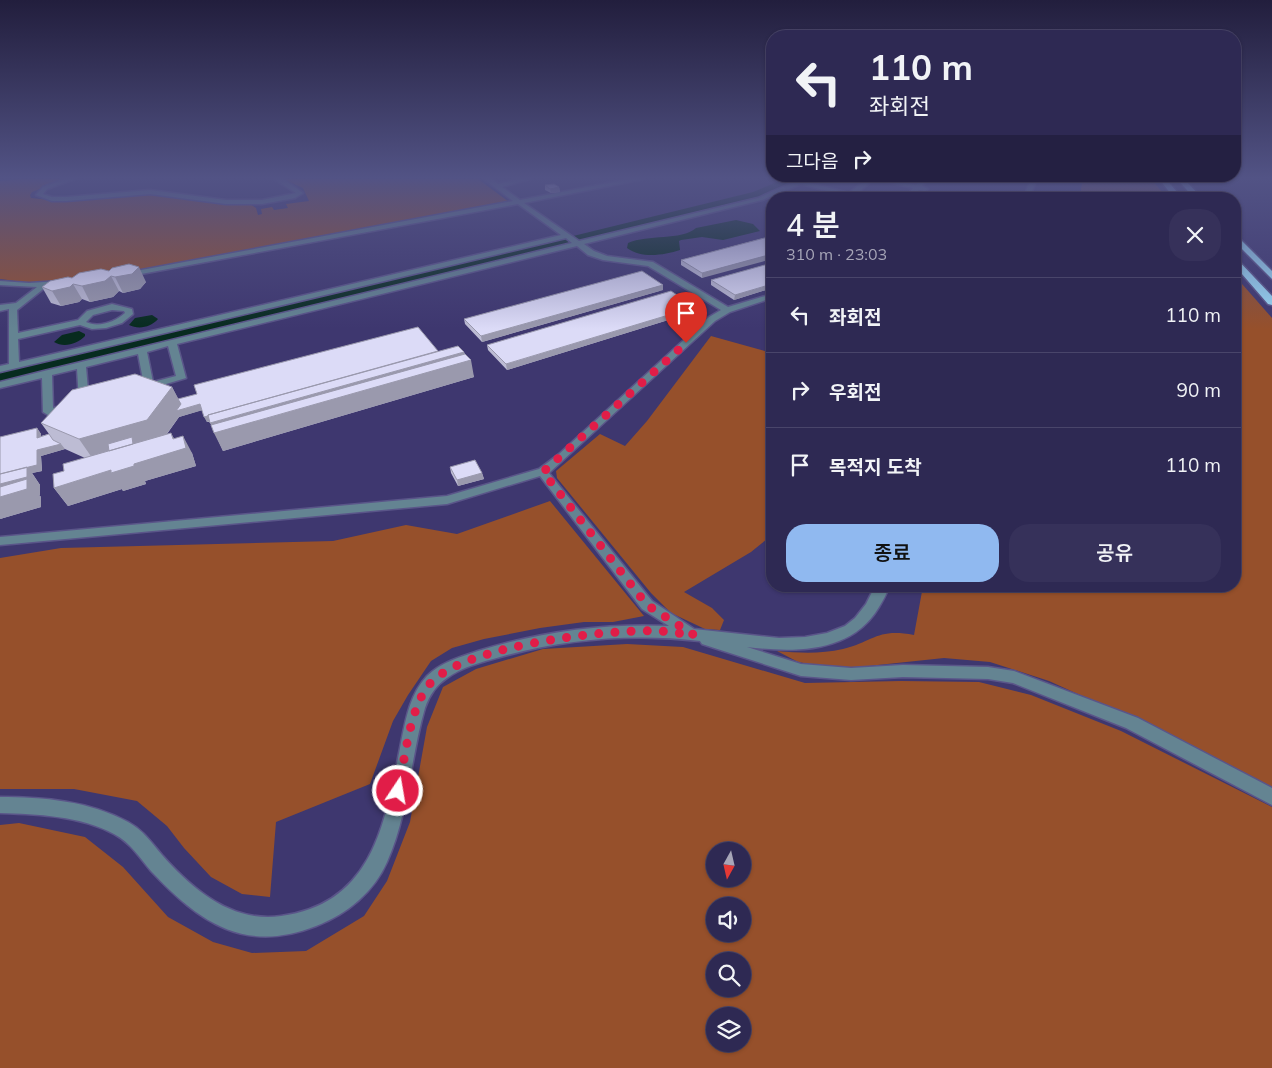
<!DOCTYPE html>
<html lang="ko">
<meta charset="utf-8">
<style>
:root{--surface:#2e2953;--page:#36315a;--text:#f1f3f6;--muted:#a7a6b8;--line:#49456a;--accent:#90b9f0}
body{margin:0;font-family:Mulish,"Noto Sans KR",sans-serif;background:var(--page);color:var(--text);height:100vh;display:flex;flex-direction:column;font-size:19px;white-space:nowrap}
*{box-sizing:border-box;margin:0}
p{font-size:16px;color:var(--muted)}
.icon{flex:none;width:28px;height:28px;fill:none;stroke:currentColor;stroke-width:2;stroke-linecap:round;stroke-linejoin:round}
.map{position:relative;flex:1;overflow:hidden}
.side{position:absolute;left:766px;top:192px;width:475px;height:400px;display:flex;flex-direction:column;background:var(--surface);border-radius:20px;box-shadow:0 1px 4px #0004,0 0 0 1px var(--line)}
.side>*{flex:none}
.banner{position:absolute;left:766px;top:30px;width:475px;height:152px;border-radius:20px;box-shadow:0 1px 4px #0004,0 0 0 1px var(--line);background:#2e2953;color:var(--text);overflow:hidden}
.needle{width:32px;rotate:188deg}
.controls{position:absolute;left:706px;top:842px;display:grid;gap:10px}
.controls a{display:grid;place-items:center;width:45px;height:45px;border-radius:50%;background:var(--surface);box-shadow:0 1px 4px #0004,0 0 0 1px var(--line);font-size:25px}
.pin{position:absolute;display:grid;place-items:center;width:42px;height:42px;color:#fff;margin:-51px -21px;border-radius:50% 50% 50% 0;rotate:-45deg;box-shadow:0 0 5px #0007}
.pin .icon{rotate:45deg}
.me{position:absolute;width:55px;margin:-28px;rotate:12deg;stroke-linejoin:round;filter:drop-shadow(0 0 4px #0008)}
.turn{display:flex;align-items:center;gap:18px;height:105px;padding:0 20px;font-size:22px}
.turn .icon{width:65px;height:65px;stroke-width:2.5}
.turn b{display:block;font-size:35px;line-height:42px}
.then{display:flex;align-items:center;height:48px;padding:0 20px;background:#0003;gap:10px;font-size:19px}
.round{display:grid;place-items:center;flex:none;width:52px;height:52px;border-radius:20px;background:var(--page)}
.overview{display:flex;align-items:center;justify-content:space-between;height:85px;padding:0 20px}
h1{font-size:30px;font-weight:600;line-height:38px}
.button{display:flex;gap:10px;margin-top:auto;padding:10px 20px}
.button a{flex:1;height:58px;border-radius:20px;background:var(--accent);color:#111;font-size:20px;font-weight:600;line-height:58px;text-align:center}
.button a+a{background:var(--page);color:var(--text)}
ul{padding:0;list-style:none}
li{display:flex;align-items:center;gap:15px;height:75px;padding:0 20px;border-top:1px solid var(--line)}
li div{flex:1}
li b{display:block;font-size:19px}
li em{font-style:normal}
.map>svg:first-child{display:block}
.green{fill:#96502b;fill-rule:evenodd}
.water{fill:#072b1f}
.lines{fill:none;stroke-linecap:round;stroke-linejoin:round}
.canal{fill:#072b1f;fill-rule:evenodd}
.minor-casing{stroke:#5a5589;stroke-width:3}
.highway-casing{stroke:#5a5589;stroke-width:3}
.minor{fill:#648492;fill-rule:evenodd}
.highway{fill:#9cdcf9;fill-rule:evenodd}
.wall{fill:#bdbcd4}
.shaded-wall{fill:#9a99ad}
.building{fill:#dcdbf7;stroke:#9a99ad}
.route{stroke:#e11d48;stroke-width:9;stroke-dasharray:0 16.2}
</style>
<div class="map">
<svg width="1272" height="1068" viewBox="0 0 1272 1068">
<rect width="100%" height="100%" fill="#3e376f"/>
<path class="green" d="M20,179H65L32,192L30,195L31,198L59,201L149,194L211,203L250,204L256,208L258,215L262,214L261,209L272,207L274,210L288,208L286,204L309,201L303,188L283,179H478L509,202L148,270L49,282L31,283L0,279V181Z
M1083,179H1151L1168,199H1082L1081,189Z
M1235,276L1272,318V788L1173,737L1049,681L990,662L944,658L859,667H826L798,662L777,651C800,653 821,654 843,649C875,641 877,628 914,635L923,586H1235Z
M711,336L772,353V535L751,552L684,592L712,608L724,620L720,630L705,629L671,613L651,593L557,478L556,471L600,434L625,446L647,421Z
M550,501L644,616L613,622H584L540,628L484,639L452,648L431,661L408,695L393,721L370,784L276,822L270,897L242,894L211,877L184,848L167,826L137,801L74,789H0V558L61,548L333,541L406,525L457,534Z
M627,644L683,647L805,683L901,681L979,682L1031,695L1121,731L1272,807V1068H0V825L19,823L85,837L123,867L168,917L213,942L252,953L306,951L364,916L387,881L410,822L427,727L443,687L476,669L543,649ZM742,851V879H715V851ZM742,906V934H715V906ZM742,961V989H715V961ZM742,1016V1044H715V1016Z"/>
<path class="water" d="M736,220L753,224L760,231L723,240L702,237L681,240L679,241L680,250C664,255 642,259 627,248L628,243C648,234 681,241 696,228Z
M152,315L158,319C151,327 139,330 129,325L135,318Z
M79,331L85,334V336C77,344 64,348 54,342L62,335Z"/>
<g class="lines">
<path class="canal" d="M784,179H799L761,196L0,382V372L565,238L753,192Z"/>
<defs>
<path id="minor" d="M65,179H75L47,189L43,194L52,197H66L150,190L226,200H262L296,193L274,179H283L303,193L295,198L262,204H226L150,194L66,201H52L36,195L43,187Z
M484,179H492L498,184L517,179H530L502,187L520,200L629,179H644L524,203L579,241L758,198L801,179H810L806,182L849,193L867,179H874L855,195L866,199H843L846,196L801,184L762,200L584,244L594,251L607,256L653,262L728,307L772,294V298L730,312L715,321L549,473L652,601L694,629L779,638L805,637L827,633L845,626L855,618L866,604L875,586H889C887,594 883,600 879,607C852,653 795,653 747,647L801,664L851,668L903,665L988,667L1014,671L1138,718L1272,788V805L1126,728L1013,683L988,679L903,677L851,680L801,676L702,644L700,641C633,633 565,639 500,657C482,662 462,667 447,678C436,685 429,696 425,708C410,759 409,813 387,862C374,892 347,914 316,926C245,954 200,923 151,871C139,857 131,843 114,834C81,816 37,814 0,813V797C43,797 90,801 128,822C143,830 151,842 162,855C193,890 232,923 281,916C373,904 385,823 400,748C405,723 409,695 427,676C441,662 461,657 478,651C539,632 605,623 669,626L642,609L540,476L447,504L0,545V537L447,496L539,469L559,454L709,317L721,310L648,266L603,260L588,255L577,246L177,344L186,378L146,390L141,387L144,385L138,354L86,367L89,402L84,405L79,402L77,369L52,375L53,408L68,404L73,407L72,409L48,415L43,412L42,378L0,388V382L44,371L572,243L566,238L0,372V366L9,364V309L0,311V305L16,303L37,287L0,285V281L29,283L60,281L64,283L60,285L47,286L17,310L18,333L78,320L87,311L112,304L132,309L133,314L122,323L106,328L92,329L80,325L18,339L19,362L561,235L518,204L125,277L121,275L125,273L513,201ZM112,310L124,311L125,313C115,322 98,328 86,322L93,315ZM168,346L176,376L153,382L147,352Z
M876,179H889L916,185L921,179H928L922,186L928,189L925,191L919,190L911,199H904L913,188Z
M1031,179H1037L1029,199H1023Z"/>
<path id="highway" d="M1159,179H1166L1183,199H1175Z
M1177,179H1184L1203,199H1195Z
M1235,234L1272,271V279L1235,242Z
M1235,257L1272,296V305L1268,304L1235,266Z"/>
</defs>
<use href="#minor" class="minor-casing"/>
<use href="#highway" class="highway-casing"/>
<use href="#minor" class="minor"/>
<use href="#highway" class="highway"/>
</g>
<path class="wall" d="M545,185L559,187L560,192L551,193L545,190Z
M772,236L702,278L681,265V260Z
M772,263V288L734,300L711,285V280Z
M101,269L146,282L140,289L123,293L119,291L113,297L90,302L82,299L79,302L61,306L51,303L42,287L72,278Z
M663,290L482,342L465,324L464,319Z
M695,307L694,312L507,370L488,350L487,345Z
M438,351L464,352L474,377L223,451L210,422H207L202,410L179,417L167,434L174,438L192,453L196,466L145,481L146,484L123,491L122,489L68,506L54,488L64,471L85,458L65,449L41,456L42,471L32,473L40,485V495H39L41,497V507L0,519L37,428L41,434V436L49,434L41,423L172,387L178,399Z
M450,467L482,473L484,479L458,486L451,473Z"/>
<path class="shaded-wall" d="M559,187L560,192L551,193L550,189Z
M772,254V259L702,278V273Z
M139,267L146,282L140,289L123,293L115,277Z
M111,276L119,291L113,297L90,302L82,286Z
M73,284L82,299L79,302L61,306L52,291Z
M772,284V288L734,300L735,295Z
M663,285V290L482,342L481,336Z
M695,307L694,312L507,370L506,364Z
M464,352L466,361L471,360L474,377L223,451L214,433H215L210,423Z
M440,357L207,422L204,417Z
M172,387L184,409L200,404L203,410L179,417L160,443L173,439L171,433L180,450L183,436L192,453L196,466L145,481L146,484L123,491L122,489L68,506L54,488L111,470L134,466L95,462L79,439Z
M37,428L41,434V443L37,438Z
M61,444L65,449L41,456L42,471L32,473L40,485V495H39L41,497V507L0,519V482L37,450Z
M482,473L484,479L458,486L457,480Z"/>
<path class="building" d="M554,184L559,187L550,189L545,185Z
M772,236V254L702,273L681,260Z
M772,263V284L735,295L711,280Z
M129,264L139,267L132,274L115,277L111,276L105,281L82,286L73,284L70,287L52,291L42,287L50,281L68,277L72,278L79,273L101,269L109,271L112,268Z
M642,271L663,285L481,336L464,319Z
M671,291L695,307L506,364L487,345Z
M418,327L438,351L208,415V416L204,417L200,404L176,411L181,404L178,399L197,394L194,385Z
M458,346L464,352L210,423L208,415Z
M465,354L471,360L214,433L211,425Z
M135,374L172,387L147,420L79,439L41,423L72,390Z
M37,428V438L49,434L53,440L61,444L37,450V465L0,474V437Z
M171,433L173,439L183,436L186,448L134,464V466L111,473V470L54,488L53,474L64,471L63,464Z
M132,437L133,444L109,451L108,444Z
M475,460L482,473L457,480L450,467Z
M27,467V477L0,484V474Z
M27,479V489L0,497V487Z"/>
<linearGradient id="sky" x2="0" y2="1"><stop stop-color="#221e3d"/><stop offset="0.54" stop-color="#525385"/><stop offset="1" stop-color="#525385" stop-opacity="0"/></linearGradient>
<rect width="1272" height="329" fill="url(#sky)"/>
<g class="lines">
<path class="route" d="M398,791C405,760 409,711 428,686C458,646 607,629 656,631C668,631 681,634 694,635L647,605L543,472L686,343"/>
</g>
</svg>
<div class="controls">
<a><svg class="needle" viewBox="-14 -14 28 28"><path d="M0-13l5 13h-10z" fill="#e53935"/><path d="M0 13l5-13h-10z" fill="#a7a6b8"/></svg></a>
<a><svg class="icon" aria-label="sound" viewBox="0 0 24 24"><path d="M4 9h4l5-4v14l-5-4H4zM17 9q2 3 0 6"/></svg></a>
<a><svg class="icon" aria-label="search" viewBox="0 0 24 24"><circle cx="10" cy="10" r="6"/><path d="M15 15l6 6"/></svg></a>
<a><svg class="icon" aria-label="layers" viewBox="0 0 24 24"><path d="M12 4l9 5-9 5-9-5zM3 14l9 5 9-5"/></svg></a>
</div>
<div class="pin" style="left:686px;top:343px;background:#d93025"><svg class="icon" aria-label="arrive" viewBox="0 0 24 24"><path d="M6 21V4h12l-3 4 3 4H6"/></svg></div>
<svg class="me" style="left:398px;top:791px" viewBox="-20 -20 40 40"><circle r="17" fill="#e11d48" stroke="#fff" stroke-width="3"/><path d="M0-11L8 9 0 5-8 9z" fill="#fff"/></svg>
<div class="banner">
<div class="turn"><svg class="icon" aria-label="left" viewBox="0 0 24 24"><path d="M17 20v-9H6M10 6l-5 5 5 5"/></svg><div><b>110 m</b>좌회전</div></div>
<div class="then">그다음<svg class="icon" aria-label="right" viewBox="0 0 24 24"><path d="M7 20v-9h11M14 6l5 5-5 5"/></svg></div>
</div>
<section class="side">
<div class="overview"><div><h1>4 분</h1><p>310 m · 23:03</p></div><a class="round"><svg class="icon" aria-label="close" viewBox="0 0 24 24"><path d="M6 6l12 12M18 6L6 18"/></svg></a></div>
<ul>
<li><svg class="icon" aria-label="left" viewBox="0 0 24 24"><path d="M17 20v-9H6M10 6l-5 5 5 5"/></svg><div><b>좌회전</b></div><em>110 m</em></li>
<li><svg class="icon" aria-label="right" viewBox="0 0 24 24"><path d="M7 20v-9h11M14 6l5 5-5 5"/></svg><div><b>우회전</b></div><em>90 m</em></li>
<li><svg class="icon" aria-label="arrive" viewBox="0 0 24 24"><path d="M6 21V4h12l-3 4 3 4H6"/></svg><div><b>목적지 도착</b></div><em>110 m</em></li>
</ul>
<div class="button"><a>종료</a><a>공유</a></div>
</section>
</div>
